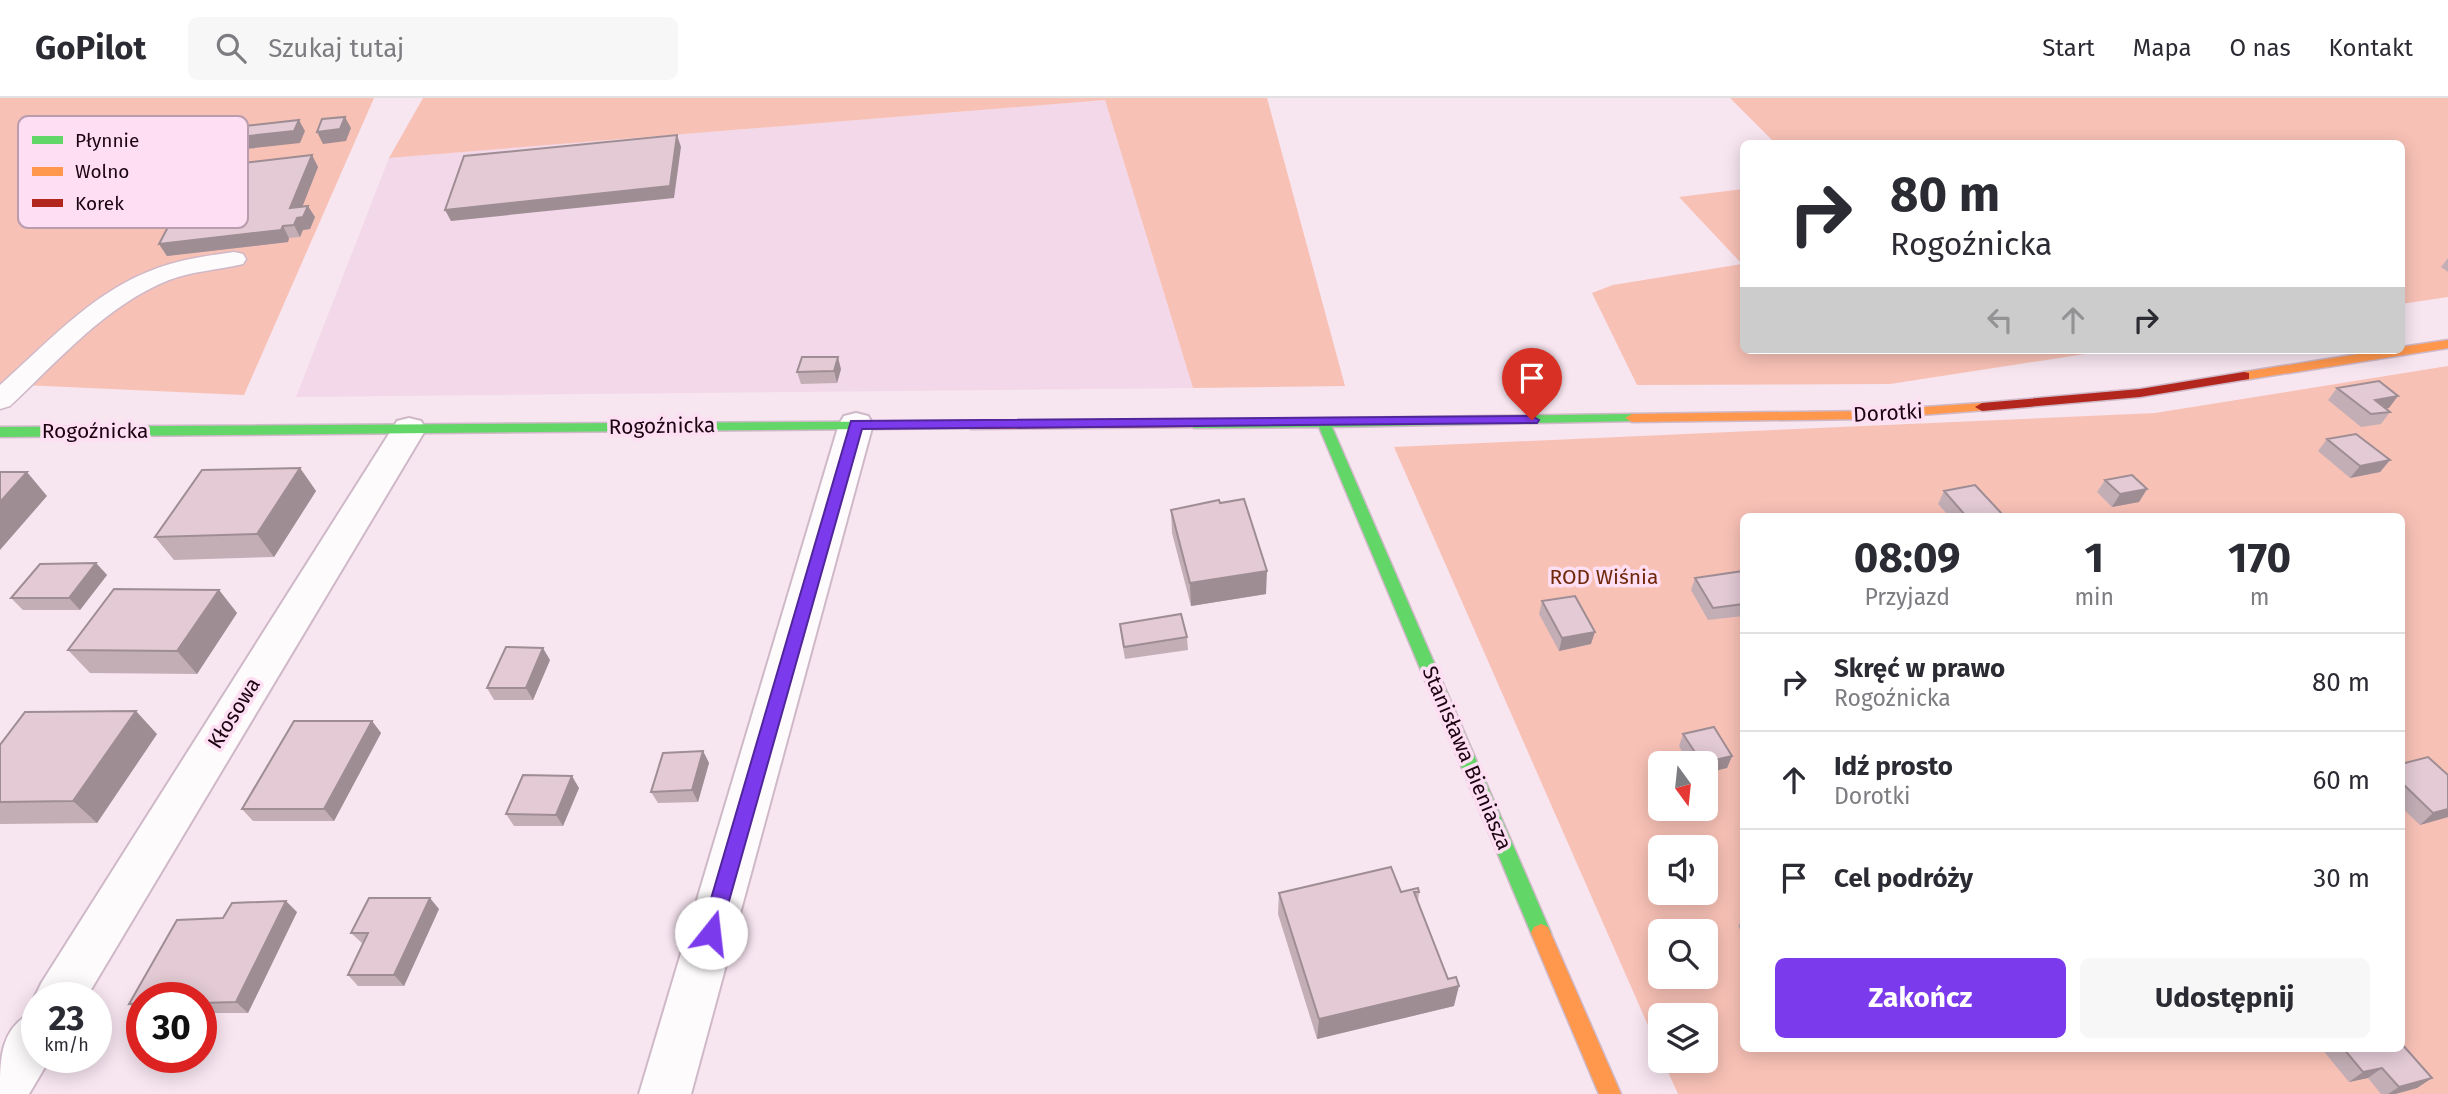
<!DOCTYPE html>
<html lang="pl">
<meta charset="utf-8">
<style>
:root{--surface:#fff;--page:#f7f7f7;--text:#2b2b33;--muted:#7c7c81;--line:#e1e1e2;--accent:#7c3aed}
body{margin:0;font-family:"Fira Sans",sans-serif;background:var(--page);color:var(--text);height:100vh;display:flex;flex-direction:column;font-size:26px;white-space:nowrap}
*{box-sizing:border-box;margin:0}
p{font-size:23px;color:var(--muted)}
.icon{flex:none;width:38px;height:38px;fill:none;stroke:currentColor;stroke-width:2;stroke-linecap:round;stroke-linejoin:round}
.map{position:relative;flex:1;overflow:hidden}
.drawer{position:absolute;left:1740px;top:415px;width:665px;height:539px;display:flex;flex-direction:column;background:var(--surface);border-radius:10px;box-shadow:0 4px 18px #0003}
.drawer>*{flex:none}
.guide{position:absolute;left:1740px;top:42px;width:665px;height:214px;border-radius:10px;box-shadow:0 4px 18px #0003;background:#fff;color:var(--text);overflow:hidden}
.needle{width:46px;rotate:165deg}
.fabs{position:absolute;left:1648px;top:653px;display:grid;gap:14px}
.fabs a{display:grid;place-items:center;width:70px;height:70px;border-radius:10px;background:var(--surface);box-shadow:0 4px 18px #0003;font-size:35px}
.speed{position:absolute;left:21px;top:884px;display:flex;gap:14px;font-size:35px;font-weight:700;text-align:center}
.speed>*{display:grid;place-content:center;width:91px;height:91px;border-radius:50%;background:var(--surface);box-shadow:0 4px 18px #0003;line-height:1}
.speed small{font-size:18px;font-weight:400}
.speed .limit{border:10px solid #d22;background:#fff;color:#111}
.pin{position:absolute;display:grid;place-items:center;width:60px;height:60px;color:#fff;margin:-72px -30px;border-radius:50% 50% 50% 0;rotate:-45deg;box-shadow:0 0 7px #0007}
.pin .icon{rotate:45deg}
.me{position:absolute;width:77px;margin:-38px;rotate:16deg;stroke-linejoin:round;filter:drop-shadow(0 0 5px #0008)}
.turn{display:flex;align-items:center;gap:24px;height:147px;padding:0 35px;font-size:32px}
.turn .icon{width:91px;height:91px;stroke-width:2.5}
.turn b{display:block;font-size:49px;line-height:60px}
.lanes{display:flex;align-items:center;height:66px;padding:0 35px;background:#0003;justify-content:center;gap:35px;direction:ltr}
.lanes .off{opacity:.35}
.eta{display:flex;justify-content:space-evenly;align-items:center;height:119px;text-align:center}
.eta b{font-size:42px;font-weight:700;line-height:49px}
.button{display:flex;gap:14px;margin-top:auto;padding:14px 35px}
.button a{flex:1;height:80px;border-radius:10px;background:var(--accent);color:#fff;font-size:28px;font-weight:700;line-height:80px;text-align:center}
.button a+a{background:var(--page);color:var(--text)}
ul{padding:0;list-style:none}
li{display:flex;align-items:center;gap:21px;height:98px;padding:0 35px;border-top:2px solid var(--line)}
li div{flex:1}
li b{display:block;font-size:26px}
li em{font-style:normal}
header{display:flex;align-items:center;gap:42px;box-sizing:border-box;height:98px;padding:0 35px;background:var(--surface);border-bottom:2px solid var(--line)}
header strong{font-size:33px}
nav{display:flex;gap:38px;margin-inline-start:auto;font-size:24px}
.search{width:490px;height:63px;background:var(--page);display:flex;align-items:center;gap:18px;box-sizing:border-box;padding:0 24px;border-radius:10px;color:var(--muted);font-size:26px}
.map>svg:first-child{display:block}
.built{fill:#f2d8e8}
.green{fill:#f8c1b6;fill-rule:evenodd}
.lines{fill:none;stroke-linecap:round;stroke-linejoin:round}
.lane-casing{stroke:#cfb8c7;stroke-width:3}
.street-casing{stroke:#cfb8c7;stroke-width:4}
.fast-casing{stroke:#cfb8c7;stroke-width:3}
.slow-casing{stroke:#cfb8c7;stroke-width:3}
.jam-casing{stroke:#cfb8c7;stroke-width:3}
.lane{fill:#fefbfd;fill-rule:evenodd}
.street{fill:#fefbfd;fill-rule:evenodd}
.fast{fill:#63d668;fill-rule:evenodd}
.slow{fill:#ff974d;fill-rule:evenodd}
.jam{fill:#b3261e;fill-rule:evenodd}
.wall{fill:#c3aeb6}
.shaded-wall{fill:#9f8d94}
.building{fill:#e3cad4;stroke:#9f8d94;stroke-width:2}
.route{fill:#7c3aed;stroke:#51269a;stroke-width:2}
.labels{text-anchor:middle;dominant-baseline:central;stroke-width:7;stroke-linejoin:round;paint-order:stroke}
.street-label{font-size:21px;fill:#1b0314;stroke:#fedef2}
.park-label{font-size:21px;fill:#70290b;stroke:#fedef2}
.key{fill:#fedef2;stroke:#ba9caf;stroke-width:2}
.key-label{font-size:19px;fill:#1b0314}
</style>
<header>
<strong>GoPilot</strong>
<div class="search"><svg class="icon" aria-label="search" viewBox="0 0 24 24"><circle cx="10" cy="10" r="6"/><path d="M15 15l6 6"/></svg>Szukaj tutaj</div>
<nav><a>Start</a><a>Mapa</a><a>O nas</a><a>Kontakt</a></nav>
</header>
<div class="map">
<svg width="2448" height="996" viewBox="0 0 2448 996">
<rect width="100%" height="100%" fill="#f7e5f0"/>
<path class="built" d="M1105,2L1193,290L296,299L389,60Z"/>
<path class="green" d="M0,0H374L244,297L0,286Z
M423,0H1267L1345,288L1193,290L1105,2L389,60Z
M1730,0H2448V199L2401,206V46L1775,45Z
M1743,91V252H2111L1890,286L1637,287L1592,195L1613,187L1742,166L1679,99Z
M2448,268V996H1678L1663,963L1706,962V917H1661V957L1394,349L2155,315ZM1743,418H2401V950H1743ZM1661,665H1706V710H1661ZM1661,749H1706V794H1661ZM1661,833H1706V878H1661Z"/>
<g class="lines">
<defs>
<path id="lane" d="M234,154L243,156L246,161L243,166C218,172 193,173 169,182C106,207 58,263 10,308L0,311V287C46,246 91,196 150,173C176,162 206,158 234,154Z"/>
<path id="street" d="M856,315L868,318L873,326L691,996H639L839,326L844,318Z
M409,320L421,323L426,331L86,900H37V905L34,900L42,884L392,331L397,323Z
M37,912V959H51L29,996H0C0,959 0,928 37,912Z"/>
<path id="fast" d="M1632,316L1637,317L1639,320L1637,323L1332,329L1551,835L1548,841L1541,844L1534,841L1531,835L1319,329L1194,330L1187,326L1194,322Z
M971,323L978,327L976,330L0,339V329Z"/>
<path id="slow" d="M2448,242V250L2244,282L2237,278L2244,274L2384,252H2401V249Z
M1982,305L1989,309L1987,312L1867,321L1632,324L1625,320L1632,316L1867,313Z
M1541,826L1548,829L1621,996H1599L1531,835L1534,829Z"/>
<path id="jam" d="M2244,274L2249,275V281L2140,299L1982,313L1975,309L1982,305L2140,291Z
M1194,322L1201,326L1199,329L971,331L964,327L971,323Z"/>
</defs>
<use href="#lane" class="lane-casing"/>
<use href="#street" class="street-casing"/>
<use href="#fast" class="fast-casing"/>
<use href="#slow" class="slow-casing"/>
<use href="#jam" class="jam-casing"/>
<use href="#lane" class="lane"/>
<use href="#street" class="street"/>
<use href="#fast" class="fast"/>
<use href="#slow" class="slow"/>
<use href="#jam" class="jam"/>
</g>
<path class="wall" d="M312,57L318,69L302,108L315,119L310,131L303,132L300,139L289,140L288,144L167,158L159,146Z
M2448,160V174L2441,169Z
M841,271L837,285L801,286L797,274Z
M2337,290L2389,310L2386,311L2390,314L2381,326L2361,329L2328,302Z
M2327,341L2390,362L2380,374L2350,380L2318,353Z
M300,370L316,393L274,459L174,462L155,439Z
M2105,382L2147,391L2139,404L2112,409L2097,394Z
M1944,393L2004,418H1949L1938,406Z
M1171,412L1266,496L1191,508L1172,435Z
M96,465L107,477L80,512H23L11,500Z
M1743,473V518L1708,522L1691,492L1695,480Z
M219,492L237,515L197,576L90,575L68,552Z
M1542,503L1591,546L1559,553L1539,516Z
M1120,526L1187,539L1188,552L1125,561L1121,538Z
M550,562L533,602H494L487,590Z
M372,623L381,635L334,723H253L242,711Z
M157,636L97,725L0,726V647Z
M1683,636L1732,658L1727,670L1706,665H1689L1679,648Z
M703,653L709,665L698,704L658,705L651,694Z
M2401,666L2448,719L2420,727L2401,709Z
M579,690L563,728H514L506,716Z
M1419,794L1418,803L1454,908L1317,941L1278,816L1279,795Z
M439,811L404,888H358L348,877L363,846L351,835Z
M297,814L248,915H201V900H142V916L129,906L223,820Z
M1743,820V837L1738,828Z
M2321,950H2401L2432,980L2417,990L2395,996H2381L2368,980L2349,984Z"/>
<path class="shaded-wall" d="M345,19L351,30L346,43L323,46L317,34Z
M299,22L305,33L300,45L246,51L239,39Z
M677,37L681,49L674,100L451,123L445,112Z
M312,57L318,69L298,120L308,108L315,119L310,131L303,132L300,139L294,127L290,110Z
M283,128L289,140L288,144L167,158L159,146Z
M838,259L841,271L837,285L834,273Z
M2398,298L2389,310L2368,314L2375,302Z
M2390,362L2380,374L2350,380L2360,368Z
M300,370L316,393L274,459L257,436Z
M27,374L47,398L0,452V404Z
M2147,391L2139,404L2112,409L2120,396Z
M96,465L107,477L80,512L69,500Z
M1267,473L1266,496L1191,508L1190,485Z
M219,492L237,515L197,576L177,553Z
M1595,534L1591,546L1559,553L1562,540Z
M543,550L550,562L533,602L526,590Z
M136,613L157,636L97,725L73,703Z
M372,623L381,635L334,723L324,711Z
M703,653L709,665L698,704L692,692Z
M1732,658L1727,670L1706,675V665H1702Z
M572,678L579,690L563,728L556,717Z
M2448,711V719L2420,727L2433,715Z
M430,800L439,811L404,888L394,877Z
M286,803L297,814L248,915L236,904Z
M1459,888L1454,908L1317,941L1319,921Z
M2382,970L2368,980L2349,984L2363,974Z
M2432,980L2417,990L2395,996H2388L2399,989Z"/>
<path class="building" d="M345,19L340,31L317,34L322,21Z
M299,22L294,33L239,39L245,28Z
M677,37L670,88L445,112L464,58Z
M312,57L290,110L308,108L303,119L297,120L294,127L283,128L281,132L159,146L199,70Z
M802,259H838L834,273L797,274Z
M2379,283L2398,298L2375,302L2390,314L2371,316L2337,290Z
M2356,336L2390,362L2360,368L2327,341Z
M300,370L257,436L155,439L202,372Z
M0,374H27L0,404Z
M2132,377L2147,391L2120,396L2105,382Z
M1975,387L2004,418H1966L1944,393Z
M1244,401L1267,473L1190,485L1171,412L1219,402L1220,405Z
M96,465L69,500H11L40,466Z
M1743,473V506L1713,510L1695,480Z
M114,491L219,492L177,553L68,552Z
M1575,498L1595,534L1562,540L1542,503Z
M1181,516L1187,539L1124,549L1120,526Z
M506,549L543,550L526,590H487Z
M136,613L73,703L0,704V647L25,614Z
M294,623H372L324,711H242Z
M1714,629L1732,658L1702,665L1683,636Z
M703,653L692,692L651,694L663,655Z
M2428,659L2448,677V711L2433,715L2401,684V666Z
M523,677L572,678L556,717L506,716Z
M1391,769L1401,794L1418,790L1419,794H1414L1448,881L1456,879L1459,888L1319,921L1279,795Z
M369,800H430L394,877H348L368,835H351Z
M286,803L236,904L201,905V900H142V905L129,906L177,822L223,820L232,805Z
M2401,945L2432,980L2399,989L2382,970L2363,974L2343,950H2401Z"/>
<path class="route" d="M1532,318L1539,322L1537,325L862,331L720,835L718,842L711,844L704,842L701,835L851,323Z"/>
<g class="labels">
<g class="street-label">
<text transform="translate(1888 315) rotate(-3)">Dorotki</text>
<text transform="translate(662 328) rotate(-1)">Rogoźnicka</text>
<text x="95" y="333">Rogoźnicka</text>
<text transform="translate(234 615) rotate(-58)">Kłosowa</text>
<text transform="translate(1467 660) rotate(67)">Stanisława Bieniasza</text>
</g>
<g class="park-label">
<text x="1604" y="479">ROD Wiśnia</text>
</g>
</g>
<rect x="18" y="18" width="230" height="112" rx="10" class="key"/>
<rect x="32" y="38" width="31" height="8" fill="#63d668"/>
<rect x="32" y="69" width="31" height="9" fill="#ff974d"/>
<rect x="32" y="101" width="31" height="8" fill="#b3261e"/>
<g class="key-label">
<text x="75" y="49">Płynnie</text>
<text x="75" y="80">Wolno</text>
<text x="75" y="112">Korek</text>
</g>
</svg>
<div class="fabs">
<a><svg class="needle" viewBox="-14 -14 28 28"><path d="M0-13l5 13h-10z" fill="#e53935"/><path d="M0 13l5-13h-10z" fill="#7c7c81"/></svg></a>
<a><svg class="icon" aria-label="sound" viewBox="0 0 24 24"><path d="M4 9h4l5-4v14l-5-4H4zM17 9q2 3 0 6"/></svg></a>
<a><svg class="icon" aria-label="search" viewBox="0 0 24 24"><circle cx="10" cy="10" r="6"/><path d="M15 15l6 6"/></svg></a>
<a><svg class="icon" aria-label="layers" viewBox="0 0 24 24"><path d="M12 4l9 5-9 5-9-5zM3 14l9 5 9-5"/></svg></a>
</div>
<div class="speed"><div>23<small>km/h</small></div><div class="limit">30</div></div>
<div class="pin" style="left:1532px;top:322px;background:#d93025"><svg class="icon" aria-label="arrive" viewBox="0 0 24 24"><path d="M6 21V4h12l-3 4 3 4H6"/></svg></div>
<svg class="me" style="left:711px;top:835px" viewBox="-20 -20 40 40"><circle r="19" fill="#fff"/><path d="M0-13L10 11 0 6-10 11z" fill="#7c3aed"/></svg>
<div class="guide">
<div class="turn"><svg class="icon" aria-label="right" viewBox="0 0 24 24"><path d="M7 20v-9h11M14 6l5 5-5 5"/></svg><div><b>80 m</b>Rogoźnicka</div></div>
<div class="lanes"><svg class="icon off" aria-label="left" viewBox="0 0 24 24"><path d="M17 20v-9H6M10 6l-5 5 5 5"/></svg><svg class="icon off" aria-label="ahead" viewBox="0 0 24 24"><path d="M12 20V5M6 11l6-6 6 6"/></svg><svg class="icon" aria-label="right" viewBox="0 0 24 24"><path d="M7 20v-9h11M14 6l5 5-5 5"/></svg></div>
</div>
<section class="drawer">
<div class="eta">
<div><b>08:09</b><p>Przyjazd</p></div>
<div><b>1</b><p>min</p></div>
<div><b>170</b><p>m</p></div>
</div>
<ul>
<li><svg class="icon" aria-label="right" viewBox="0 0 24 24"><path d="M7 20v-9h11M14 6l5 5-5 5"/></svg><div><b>Skręć w prawo</b><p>Rogoźnicka</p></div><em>80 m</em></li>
<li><svg class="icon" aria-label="ahead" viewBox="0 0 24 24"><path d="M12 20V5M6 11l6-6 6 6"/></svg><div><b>Idź prosto</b><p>Dorotki</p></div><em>60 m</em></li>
<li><svg class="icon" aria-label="arrive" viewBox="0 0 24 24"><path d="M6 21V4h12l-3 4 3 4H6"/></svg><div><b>Cel podróży</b></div><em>30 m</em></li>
</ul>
<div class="button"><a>Zakończ</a><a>Udostępnij</a></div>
</section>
</div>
